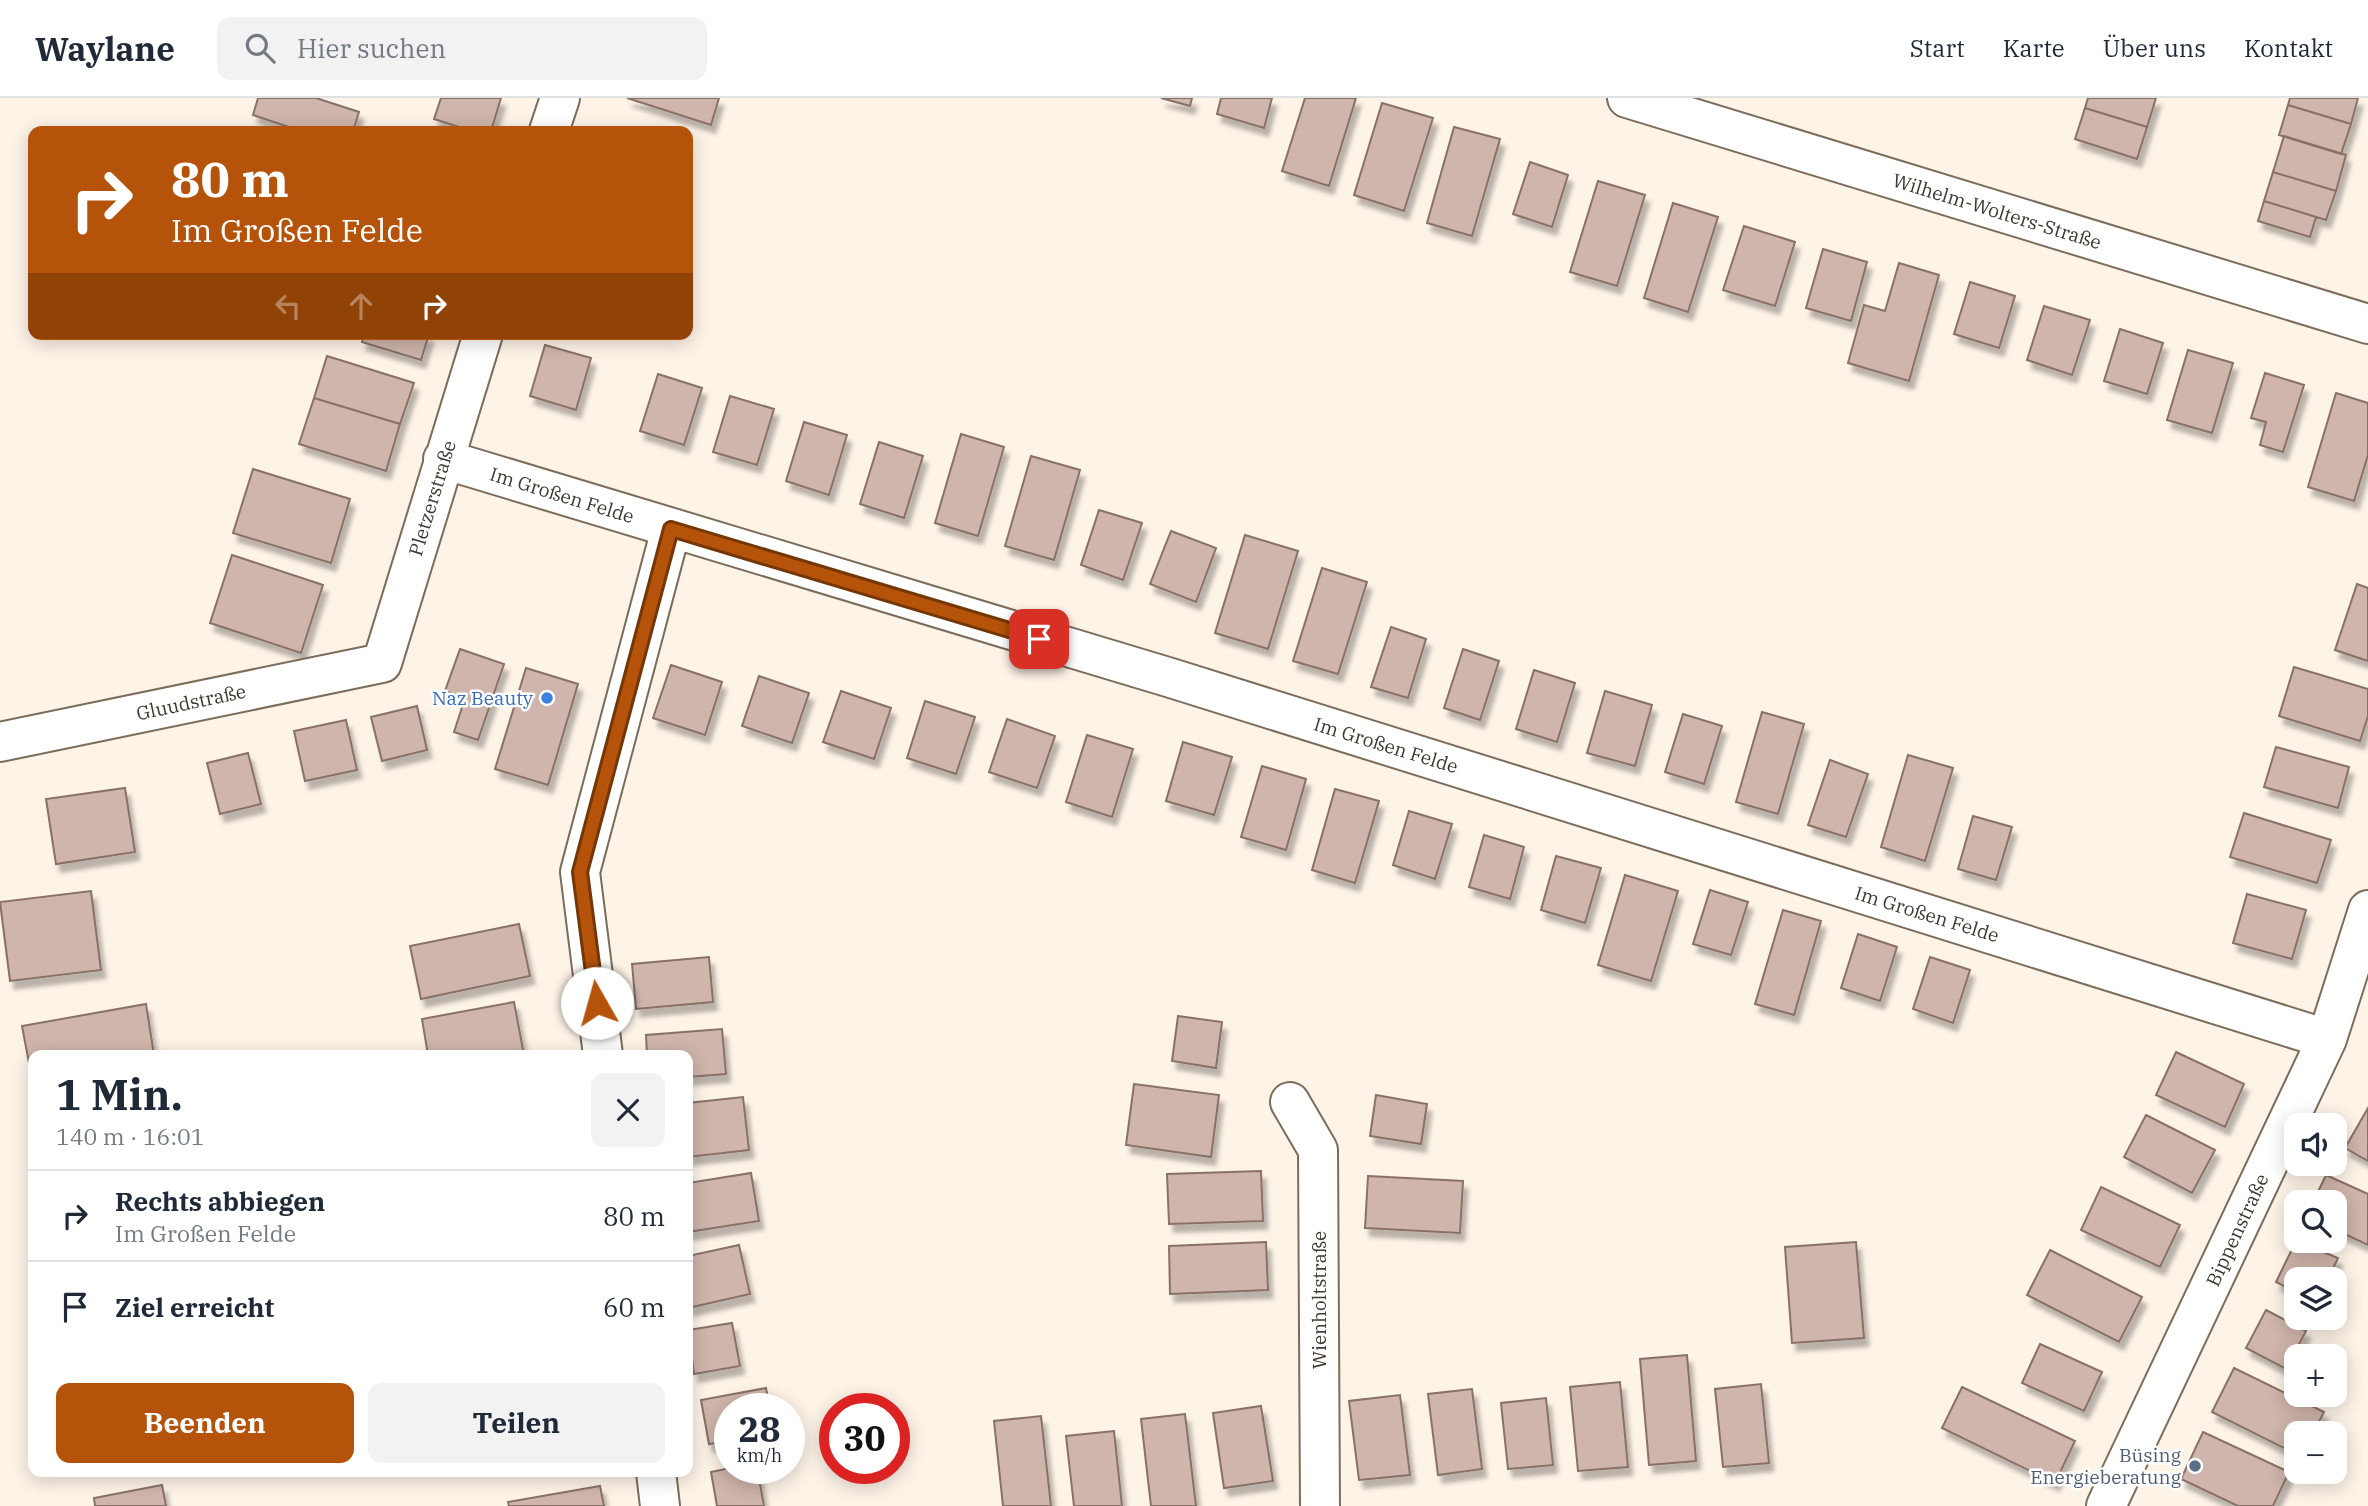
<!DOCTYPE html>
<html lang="de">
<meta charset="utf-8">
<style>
:root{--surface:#fff;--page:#f2f2f3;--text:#1f2937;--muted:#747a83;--line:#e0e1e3;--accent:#b45309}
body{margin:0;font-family:"IBM Plex Serif",serif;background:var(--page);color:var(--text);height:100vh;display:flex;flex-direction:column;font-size:26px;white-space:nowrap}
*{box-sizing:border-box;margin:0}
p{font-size:23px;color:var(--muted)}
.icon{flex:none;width:38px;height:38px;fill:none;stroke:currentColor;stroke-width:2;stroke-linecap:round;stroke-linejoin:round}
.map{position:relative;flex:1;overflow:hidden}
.side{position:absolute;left:28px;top:952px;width:665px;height:427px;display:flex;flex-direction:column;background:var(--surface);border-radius:14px;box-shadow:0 4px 18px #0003}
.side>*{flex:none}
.banner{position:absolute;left:28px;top:28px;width:665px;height:214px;border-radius:14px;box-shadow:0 4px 18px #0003;background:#b45309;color:#fff;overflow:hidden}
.fabs{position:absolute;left:2284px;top:1015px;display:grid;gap:14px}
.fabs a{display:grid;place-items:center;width:63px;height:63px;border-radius:14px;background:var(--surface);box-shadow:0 4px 18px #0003;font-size:35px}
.speed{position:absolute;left:714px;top:1295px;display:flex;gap:14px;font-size:35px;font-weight:700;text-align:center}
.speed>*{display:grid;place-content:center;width:91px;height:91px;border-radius:50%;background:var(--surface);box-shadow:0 4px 18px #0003;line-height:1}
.speed small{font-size:18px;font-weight:400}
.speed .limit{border:10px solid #d22;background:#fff;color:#111}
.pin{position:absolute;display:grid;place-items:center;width:60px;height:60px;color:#fff;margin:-30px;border-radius:14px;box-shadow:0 4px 10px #0006}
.me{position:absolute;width:77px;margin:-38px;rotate:353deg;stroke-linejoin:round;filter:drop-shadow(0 0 5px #0008)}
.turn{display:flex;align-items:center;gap:24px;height:147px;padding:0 28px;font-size:32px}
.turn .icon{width:91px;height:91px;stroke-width:2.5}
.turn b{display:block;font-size:49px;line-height:60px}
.lanes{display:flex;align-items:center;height:66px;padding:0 28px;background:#0003;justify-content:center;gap:35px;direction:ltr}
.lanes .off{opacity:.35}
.round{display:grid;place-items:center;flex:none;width:74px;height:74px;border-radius:14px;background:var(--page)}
.summary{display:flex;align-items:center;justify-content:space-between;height:119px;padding:0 28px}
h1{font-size:42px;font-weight:700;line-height:52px}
.button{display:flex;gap:14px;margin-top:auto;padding:14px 28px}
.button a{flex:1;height:80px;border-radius:14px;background:var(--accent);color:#fff;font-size:28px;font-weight:700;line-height:80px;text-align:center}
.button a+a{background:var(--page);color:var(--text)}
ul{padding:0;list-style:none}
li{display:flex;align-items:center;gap:21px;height:91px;padding:0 28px;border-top:2px solid var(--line)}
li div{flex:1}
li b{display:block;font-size:26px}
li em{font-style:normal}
header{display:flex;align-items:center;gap:42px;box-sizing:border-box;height:98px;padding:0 35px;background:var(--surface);border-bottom:2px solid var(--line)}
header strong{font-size:33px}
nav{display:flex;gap:38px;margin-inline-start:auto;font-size:24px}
.search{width:490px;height:63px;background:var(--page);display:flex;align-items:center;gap:18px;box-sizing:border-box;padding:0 24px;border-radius:14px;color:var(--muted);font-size:26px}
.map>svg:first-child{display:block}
.building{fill:#cfb5ab;stroke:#897168;stroke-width:2;filter:url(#shadow)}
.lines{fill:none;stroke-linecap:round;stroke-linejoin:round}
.street-casing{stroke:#7c6c5a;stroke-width:42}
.street{stroke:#fff;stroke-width:38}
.route-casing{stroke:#753606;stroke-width:18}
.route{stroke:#b45309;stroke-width:12}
.shop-dot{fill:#3f7fe0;stroke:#fff;stroke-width:2.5}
.service-dot{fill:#5c6f8a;stroke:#fff;stroke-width:2.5}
.labels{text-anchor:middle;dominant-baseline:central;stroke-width:5;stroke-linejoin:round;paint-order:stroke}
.street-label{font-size:19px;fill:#3f3830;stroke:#fff}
.shop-label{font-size:19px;fill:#366cbe;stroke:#fff;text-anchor:end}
.service-label{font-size:19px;fill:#4e5e75;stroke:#fff;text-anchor:end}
</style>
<header>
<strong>Waylane</strong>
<div class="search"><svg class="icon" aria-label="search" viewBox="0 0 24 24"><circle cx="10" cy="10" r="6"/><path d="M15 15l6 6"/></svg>Hier suchen</div>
<nav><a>Start</a><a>Karte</a><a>Über uns</a><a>Kontakt</a></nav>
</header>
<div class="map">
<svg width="2368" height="1408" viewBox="0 0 2368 1408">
<defs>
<filter id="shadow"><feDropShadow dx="4.5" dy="8" stdDeviation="2" flood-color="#0004"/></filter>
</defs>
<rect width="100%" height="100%" fill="#fef3e7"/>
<path class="building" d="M258,0H316L359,14L353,33H301L253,17Z
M441,0H501L491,33H472L434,21Z
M627,0H719L711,27Z
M1161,0H1192L1190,8Z
M1221,0H1272L1264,30L1217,16Z
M1305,0H1356L1329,88L1282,73Z
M2088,0H2156L2147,29L2085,10Z
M2290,0H2358L2351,26L2288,7Z
M1382,5L1433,20L1404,113L1354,97Z
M2288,7L2351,26L2341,56L2279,37Z
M2085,10L2147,29L2137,61L2075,41Z
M1454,29L1500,41L1472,138L1427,125Z
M2284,38L2346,57L2336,93L2273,74Z
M1530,64L1568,77L1552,129L1513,116Z
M2273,74L2336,93L2326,122L2264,103Z
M1598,83L1645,97L1617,188L1570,174Z
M2264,103L2316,119L2310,139L2258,123Z
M1673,105L1718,119L1688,214L1644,200Z
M1744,128L1795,144L1775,208L1723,192Z
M1823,151L1867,164L1851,223L1806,210Z
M1899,165L1939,177L1909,283L1848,265L1864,207L1885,213Z
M1970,184L2015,198L1999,250L1954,236Z
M2044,208L2090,222L2072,277L2027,262Z
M2120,231L2163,245L2147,296L2104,283Z
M364,236H429L421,262L362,244Z
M545,247L591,260L576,312L530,298Z
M2188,252L2233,265L2212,335L2167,322Z
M327,258L414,285L400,326L314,300Z
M2265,275L2304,287L2283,354L2260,347L2266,324L2251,320Z
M658,276L702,290L684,347L640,333Z
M2336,295L2368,305V357L2354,403L2308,389Z
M730,298L774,311L757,367L713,354Z
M314,300L400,326L386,373L299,346Z
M804,324L847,337L829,397L786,383Z
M961,336L1004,349L978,438L935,425Z
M879,344L923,358L904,420L860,406Z
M1031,358L1080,372L1054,462L1005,448Z
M253,371L350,401L331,465L233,435Z
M1099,412L1142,425L1123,482L1081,467Z
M1171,433L1216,450L1196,504L1150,486Z
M1245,437L1298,453L1268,551L1215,535Z
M232,457L323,487L301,555L210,525Z
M1322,470L1367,484L1338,576L1293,563Z
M2357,486L2368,490V563L2335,552Z
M1391,529L1426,541L1408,600L1371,589Z
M460,551L504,566L478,642L454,634L465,600L445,593Z
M1463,551L1499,563L1480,622L1444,610Z
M671,567L722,584L705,637L653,620Z
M2294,569L2368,591V618L2360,643L2279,618Z
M526,570L578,586L548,687L495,671Z
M1534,572L1575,585L1557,644L1516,631Z
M759,578L809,595L792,645L742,628Z
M841,593L891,610L874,661L823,644Z
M1605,593L1652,607L1635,668L1587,655Z
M925,603L975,619L956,676L907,660Z
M417,608L427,652L382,663L371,619Z
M1762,614L1804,626L1778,716L1736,704Z
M1683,616L1722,628L1704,686L1665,674Z
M1007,621L1055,638L1037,690L989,674Z
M346,622L357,672L305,683L294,633Z
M1087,637L1133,651L1112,719L1066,704Z
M1183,644L1232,659L1214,717L1166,703Z
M2276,649L2349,669L2338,710L2264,689Z
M248,655L261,706L220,716L207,665Z
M1908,657L1953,670L1925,763L1881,749Z
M1830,662L1868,676L1846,739L1808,727Z
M1262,668L1306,681L1286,752L1241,739Z
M125,690L135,754L56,766L46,701Z
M1335,691L1379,703L1355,785L1312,772Z
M1409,713L1452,726L1435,781L1393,767Z
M2244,715L2331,742L2317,785L2230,759Z
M1973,718L2012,729L1996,782L1958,771Z
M1484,737L1524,749L1510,801L1469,789Z
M1556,758L1601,770L1585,825L1541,812Z
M1625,777L1678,793L1651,883L1598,867Z
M1710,792L1748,804L1731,857L1693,846Z
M91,793L101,872L10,883L0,804Z
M2247,796L2306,812L2292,861L2233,845Z
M1783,812L1821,823L1794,917L1755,906Z
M519,826L530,878L421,901L410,848Z
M1858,836L1897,849L1880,903L1841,890Z
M709,859L713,904L636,911L632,866Z
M1930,859L1970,872L1953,925L1913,911Z
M514,904L524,957H428L422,921Z
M146,906L154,957H33L32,981L22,928Z
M1178,918L1222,924L1216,970L1172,963Z
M722,931L726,976L688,979V957H647L646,937Z
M2176,954L2244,986L2225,1029L2156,997Z
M1134,986L1219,997L1211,1059L1126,1047Z
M1376,997L1427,1006L1421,1046L1370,1038Z
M743,999L749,1052L688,1059V1005Z
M2368,1010V1063L2345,1050Z
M2146,1017L2215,1052L2192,1095L2124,1059Z
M1261,1073L1263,1123L1169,1126L1167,1076Z
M751,1075L759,1123L688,1134V1085Z
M2326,1077L2368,1096V1147L2334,1131V1104H2313Z
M1368,1078L1463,1083L1460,1135L1365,1130Z
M2101,1089L2180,1127L2160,1169L2081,1132Z
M2296,1143L2338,1160L2328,1181H2296V1194L2276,1184Z
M1266,1144L1268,1192L1170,1196L1169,1148Z
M1856,1144L1864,1240L1792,1245L1785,1149Z
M739,1147L750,1196L688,1210V1158Z
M2050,1152L2142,1199L2119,1244L2027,1197Z
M2266,1212L2306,1233L2286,1271L2246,1250Z
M732,1225L740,1268L694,1276L688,1232Z
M2040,1246L2102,1274L2084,1313L2022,1285Z
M1687,1257L1696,1363L1649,1367L1640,1261Z
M2234,1270L2324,1314L2313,1335H2296V1356L2212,1314Z
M1620,1284L1628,1369L1578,1373L1570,1289Z
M1761,1286L1769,1365L1723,1369L1715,1291Z
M1962,1289L2075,1343L2055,1385L1942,1330Z
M766,1290L770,1311H730V1343L709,1346L701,1302Z
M1472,1291L1482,1371L1438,1377L1428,1296Z
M1400,1297L1410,1377L1359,1382L1349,1303Z
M1546,1300L1553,1367L1508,1371L1501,1305Z
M1261,1308L1273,1383L1224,1390L1213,1315Z
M1185,1316L1196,1408H1151L1141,1321Z
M1041,1318L1051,1408H1003L994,1323Z
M1114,1333L1122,1408H1074L1066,1338Z
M2203,1334L2289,1374L2273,1408H2238L2181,1381Z
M730,1370H757L764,1408H717L711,1374Z
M162,1387L166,1408H95L94,1400Z
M600,1388L604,1408H509L508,1404Z"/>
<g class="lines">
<defs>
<path id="street" d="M1627,0L2368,226
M549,33L560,0
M443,361L1171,580L2327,941
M0,644L382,565L483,236
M603,957L580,774L671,431
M1290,1004L1318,1052L1320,1408
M656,1374L660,1408
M2106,1408L2327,941L2368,812"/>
</defs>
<use href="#street" class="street-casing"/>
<use href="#street" class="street"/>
</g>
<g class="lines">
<defs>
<path id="route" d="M597,905L580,774L671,431L1039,541"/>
</defs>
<use href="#route" class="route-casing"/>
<use href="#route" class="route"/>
</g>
<circle class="shop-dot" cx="547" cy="600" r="7"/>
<circle class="service-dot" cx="2195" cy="1368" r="7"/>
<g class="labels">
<g class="street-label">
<text transform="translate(1997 113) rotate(17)">Wilhelm-Wolters-Straße</text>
<text transform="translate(562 397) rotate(17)">Im Großen Felde</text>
<text transform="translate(432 400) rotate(-73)">Pletzerstraße</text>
<text transform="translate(191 604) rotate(-12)">Gluudstraße</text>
<text transform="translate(1386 647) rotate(17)">Im Großen Felde</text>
<text transform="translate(1927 816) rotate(17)">Im Großen Felde</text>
<text transform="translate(2237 1132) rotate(-65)">Bippenstraße</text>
<text transform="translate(1319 1202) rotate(-90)">Wienholtstraße</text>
</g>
<g class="shop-label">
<text x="533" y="600">Naz Beauty</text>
</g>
<g class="service-label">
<text x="2181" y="1357">Büsing<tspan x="2181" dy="22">Energieberatung</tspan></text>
</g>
</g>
</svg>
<div class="fabs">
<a><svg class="icon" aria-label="sound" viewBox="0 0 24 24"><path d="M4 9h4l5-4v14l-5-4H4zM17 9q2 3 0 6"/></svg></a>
<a><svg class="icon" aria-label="search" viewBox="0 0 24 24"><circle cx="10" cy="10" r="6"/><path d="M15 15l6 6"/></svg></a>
<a><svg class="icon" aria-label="layers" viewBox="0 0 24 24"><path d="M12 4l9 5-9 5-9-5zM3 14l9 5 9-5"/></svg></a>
<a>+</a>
<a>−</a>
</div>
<div class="speed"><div>28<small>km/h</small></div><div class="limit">30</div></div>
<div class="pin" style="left:1039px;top:541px;background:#d93025"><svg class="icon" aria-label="arrive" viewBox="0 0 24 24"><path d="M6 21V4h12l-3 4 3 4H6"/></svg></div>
<svg class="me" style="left:597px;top:905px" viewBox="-20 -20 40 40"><circle r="19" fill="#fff"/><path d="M0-13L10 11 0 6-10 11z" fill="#b45309"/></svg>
<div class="banner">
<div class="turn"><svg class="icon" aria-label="right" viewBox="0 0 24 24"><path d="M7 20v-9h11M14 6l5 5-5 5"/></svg><div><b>80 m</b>Im Großen Felde</div></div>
<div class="lanes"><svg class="icon off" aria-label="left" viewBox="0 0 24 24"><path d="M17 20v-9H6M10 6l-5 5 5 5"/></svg><svg class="icon off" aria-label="ahead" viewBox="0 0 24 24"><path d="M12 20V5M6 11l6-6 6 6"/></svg><svg class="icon" aria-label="right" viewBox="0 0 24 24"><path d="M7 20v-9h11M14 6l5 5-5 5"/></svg></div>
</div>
<section class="side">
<div class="summary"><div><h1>1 Min.</h1><p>140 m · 16:01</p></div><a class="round"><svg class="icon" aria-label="close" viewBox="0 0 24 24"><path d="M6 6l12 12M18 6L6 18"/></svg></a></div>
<ul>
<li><svg class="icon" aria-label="right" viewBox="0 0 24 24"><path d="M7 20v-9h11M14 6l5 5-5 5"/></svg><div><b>Rechts abbiegen</b><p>Im Großen Felde</p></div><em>80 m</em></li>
<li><svg class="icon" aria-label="arrive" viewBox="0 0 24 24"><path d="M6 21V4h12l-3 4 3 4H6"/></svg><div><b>Ziel erreicht</b></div><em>60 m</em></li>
</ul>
<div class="button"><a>Beenden</a><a>Teilen</a></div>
</section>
</div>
